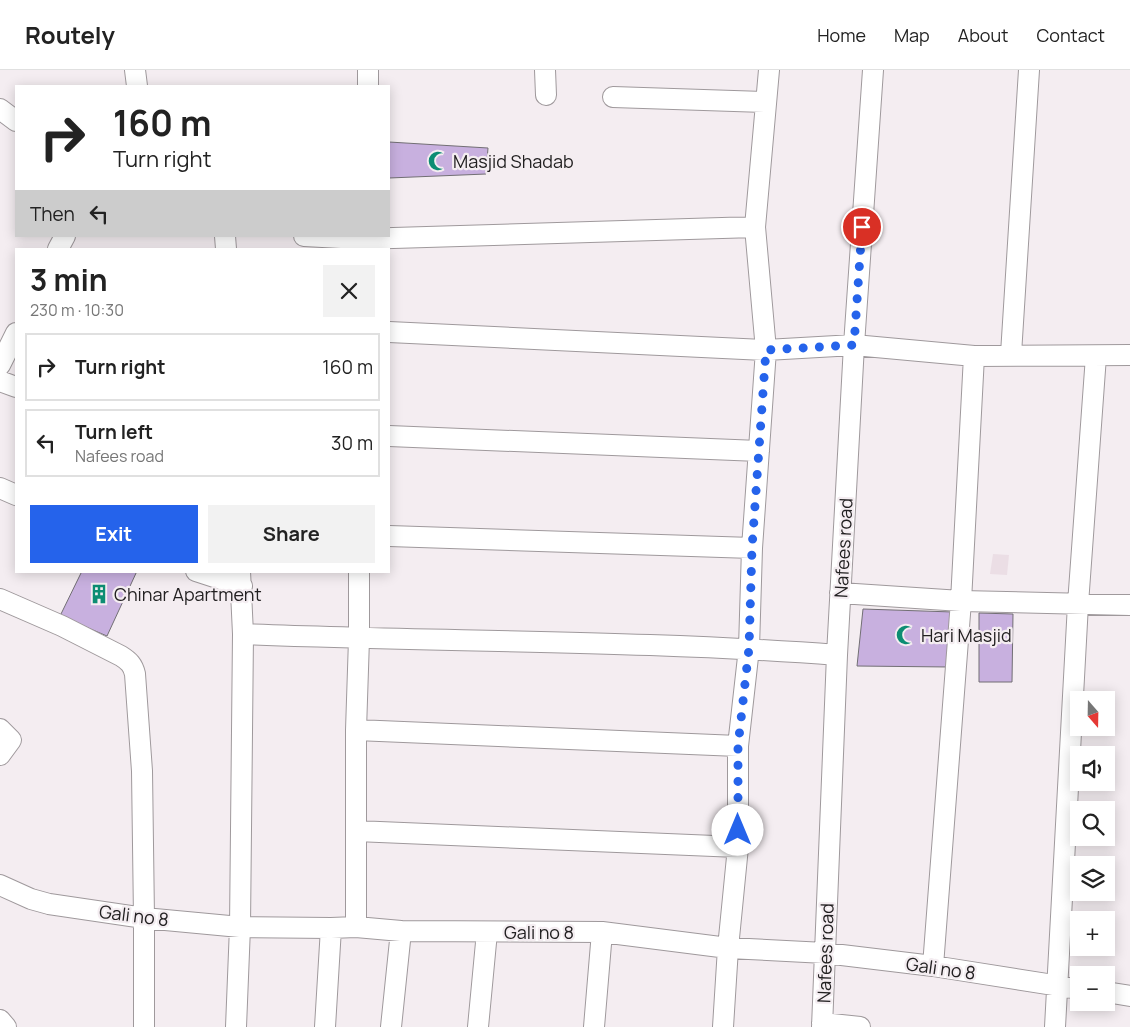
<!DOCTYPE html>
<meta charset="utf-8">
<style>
:root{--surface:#fff;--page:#f2f2f2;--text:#222;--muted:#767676;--line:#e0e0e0;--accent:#2563eb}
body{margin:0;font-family:Manrope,sans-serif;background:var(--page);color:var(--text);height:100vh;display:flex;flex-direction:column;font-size:19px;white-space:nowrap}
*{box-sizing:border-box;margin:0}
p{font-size:16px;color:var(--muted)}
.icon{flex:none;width:28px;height:28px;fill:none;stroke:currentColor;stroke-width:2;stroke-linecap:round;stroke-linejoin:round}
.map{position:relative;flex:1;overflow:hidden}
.panel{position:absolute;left:15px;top:178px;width:375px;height:325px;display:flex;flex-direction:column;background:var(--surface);border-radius:0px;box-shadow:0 2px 12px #0003}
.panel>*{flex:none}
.hud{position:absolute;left:15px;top:15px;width:375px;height:152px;border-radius:0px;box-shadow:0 2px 12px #0003;background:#fff;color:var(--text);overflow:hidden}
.needle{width:32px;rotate:160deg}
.fabs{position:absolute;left:1070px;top:621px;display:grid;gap:10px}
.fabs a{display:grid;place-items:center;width:45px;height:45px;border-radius:0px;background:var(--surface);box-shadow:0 2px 12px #0003;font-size:25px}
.pin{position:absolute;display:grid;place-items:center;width:42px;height:42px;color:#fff;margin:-21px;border:2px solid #fff;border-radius:50%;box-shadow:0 1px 5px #0007}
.me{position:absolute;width:55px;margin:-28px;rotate:0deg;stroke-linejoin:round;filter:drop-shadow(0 0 4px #0008)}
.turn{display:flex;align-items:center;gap:18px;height:105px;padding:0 15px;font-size:22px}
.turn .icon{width:65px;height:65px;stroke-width:2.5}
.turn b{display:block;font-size:35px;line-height:42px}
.then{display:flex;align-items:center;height:48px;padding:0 15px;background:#0003;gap:10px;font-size:19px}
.round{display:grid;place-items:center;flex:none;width:52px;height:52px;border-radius:0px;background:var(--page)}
.summary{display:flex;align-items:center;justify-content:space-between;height:85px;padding:0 15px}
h1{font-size:30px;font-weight:700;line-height:38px}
.primary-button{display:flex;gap:10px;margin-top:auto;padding:10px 15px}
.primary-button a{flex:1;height:58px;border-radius:0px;background:var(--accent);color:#fff;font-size:20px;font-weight:700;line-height:58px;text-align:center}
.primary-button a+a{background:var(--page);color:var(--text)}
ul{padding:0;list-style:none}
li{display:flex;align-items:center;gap:15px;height:68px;margin:0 10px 8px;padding:0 5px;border:2px solid var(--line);border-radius:0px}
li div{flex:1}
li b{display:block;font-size:19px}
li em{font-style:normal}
header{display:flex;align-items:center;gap:30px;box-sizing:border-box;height:70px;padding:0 25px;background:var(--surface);border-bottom:1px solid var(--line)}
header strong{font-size:24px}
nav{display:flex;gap:28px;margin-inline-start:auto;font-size:18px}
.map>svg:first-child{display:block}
.built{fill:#ebdee5}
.building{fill:#c8b0df;stroke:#726f74}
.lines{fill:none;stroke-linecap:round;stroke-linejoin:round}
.street-casing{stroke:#9f999c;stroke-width:22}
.street{stroke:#fff;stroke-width:20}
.route{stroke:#2563eb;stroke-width:9;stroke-dasharray:0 16.2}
.labels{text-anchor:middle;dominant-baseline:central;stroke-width:4.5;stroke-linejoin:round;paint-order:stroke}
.poi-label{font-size:18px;fill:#222021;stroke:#f4edf1;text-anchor:start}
.street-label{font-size:18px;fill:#222021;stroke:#f4edf1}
</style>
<header>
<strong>Routely</strong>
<nav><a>Home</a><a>Map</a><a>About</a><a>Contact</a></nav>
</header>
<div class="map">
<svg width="1130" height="957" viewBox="0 0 1130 957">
<rect width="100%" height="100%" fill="#f4edf1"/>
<path class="built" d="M993,484L1009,485L1007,505L990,504Z"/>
<path class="building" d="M389,72L488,78L486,104L389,108Z
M82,501H137L107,566L60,546Z
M863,539L953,542L949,597L857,596Z
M979,543L1013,544L1012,612H979Z"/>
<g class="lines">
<defs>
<path id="street" d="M135,0L137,16
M545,0L546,25
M368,16V0
M613,27L766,32
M0,39L16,51
M225,166L226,179
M304,166L360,169L755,157
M58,179L65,166
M389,262L766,280L854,275L974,286L1130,285
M1011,284L1029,0
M0,295L16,263
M0,311L16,317
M389,366L759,381
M0,418L16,425
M389,466L752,478
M196,501L242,516
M840,523L961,531L1130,535
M0,529L62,556L121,586C129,591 133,595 135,604L142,701L144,848V957
M243,564C440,572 639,570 837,585
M0,659L11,670L0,685
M356,660L738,676
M356,761L738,777
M0,815L31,829L49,834L144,848L240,857L331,858L356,857L401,861L602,862L728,878L825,883L933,896L1079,919
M356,857V660L359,569V501
M933,896L961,531L974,286
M1106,922L1130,926
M0,950L6,957
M822,953L860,957
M236,957L240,857L243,564L240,501
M325,957L331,858
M391,957L401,861
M478,957L487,862
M594,957L602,862
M723,957L728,878L738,777V676L749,578L752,478L766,280L755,157L769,0
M822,957L837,585L854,275L873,0
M1055,957L1078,534L1096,286"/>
</defs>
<use href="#street" class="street-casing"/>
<use href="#street" class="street"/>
</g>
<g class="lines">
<path class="route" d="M738,760V676L749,578L752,478L766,280L854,275L862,157"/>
</g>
<defs>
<symbol id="mosque-bare" viewBox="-9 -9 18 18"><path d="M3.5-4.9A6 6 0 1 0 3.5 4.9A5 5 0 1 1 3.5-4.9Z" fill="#0c8d73" stroke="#f4edf1" stroke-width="2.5" paint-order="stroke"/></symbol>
<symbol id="building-bare" viewBox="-9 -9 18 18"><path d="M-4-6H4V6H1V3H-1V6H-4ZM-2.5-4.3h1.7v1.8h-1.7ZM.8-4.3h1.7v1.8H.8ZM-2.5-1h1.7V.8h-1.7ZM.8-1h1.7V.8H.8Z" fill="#0c8d73" stroke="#f4edf1" stroke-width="2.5" paint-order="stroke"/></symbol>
</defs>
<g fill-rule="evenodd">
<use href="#mosque-bare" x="424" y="77" width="28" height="28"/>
<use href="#building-bare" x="85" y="510" width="28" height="28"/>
<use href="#mosque-bare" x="892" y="551" width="28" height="28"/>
</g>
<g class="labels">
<g class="poi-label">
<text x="453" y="91">Masjid Shadab</text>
<text x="114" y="524">Chinar Apartment</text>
<text x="921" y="565">Hari Masjid</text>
</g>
<g class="street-label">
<text transform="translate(843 478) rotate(-87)">Nafees road</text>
<text transform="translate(134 845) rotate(7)">Gali no 8</text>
<text x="539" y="862">Gali no 8</text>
<text transform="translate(825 883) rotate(-88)">Nafees road</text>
<text transform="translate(941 898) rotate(8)">Gali no 8</text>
</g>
</g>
</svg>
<div class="fabs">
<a><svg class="needle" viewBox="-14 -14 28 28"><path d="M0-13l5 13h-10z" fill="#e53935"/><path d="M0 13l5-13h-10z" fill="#767676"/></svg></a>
<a><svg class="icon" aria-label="sound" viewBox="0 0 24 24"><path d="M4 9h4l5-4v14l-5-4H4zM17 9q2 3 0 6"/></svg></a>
<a><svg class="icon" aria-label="search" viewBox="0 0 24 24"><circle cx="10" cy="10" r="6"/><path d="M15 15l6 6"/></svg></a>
<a><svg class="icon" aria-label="layers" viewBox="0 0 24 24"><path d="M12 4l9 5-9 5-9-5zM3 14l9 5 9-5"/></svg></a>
<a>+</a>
<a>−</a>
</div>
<div class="pin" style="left:862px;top:157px;background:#d93025"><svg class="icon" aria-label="arrive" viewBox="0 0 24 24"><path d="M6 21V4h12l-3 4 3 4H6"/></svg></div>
<svg class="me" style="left:738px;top:760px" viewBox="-20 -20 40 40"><circle r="19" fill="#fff"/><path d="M0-13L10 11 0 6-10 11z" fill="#2563eb"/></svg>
<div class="hud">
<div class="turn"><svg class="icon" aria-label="right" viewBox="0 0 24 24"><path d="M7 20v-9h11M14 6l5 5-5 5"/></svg><div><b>160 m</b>Turn right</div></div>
<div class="then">Then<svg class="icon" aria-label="left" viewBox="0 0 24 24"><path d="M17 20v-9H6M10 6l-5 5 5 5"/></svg></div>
</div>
<section class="panel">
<div class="summary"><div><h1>3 min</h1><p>230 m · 10:30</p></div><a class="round"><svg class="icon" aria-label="close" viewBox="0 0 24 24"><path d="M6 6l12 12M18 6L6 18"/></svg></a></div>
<ul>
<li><svg class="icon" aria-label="right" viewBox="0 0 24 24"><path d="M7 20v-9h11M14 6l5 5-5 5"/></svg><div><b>Turn right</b></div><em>160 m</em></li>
<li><svg class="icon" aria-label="left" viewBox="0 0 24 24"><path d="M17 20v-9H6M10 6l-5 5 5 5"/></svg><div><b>Turn left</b><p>Nafees road</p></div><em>30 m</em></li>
</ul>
<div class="primary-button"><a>Exit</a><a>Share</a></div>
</section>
</div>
